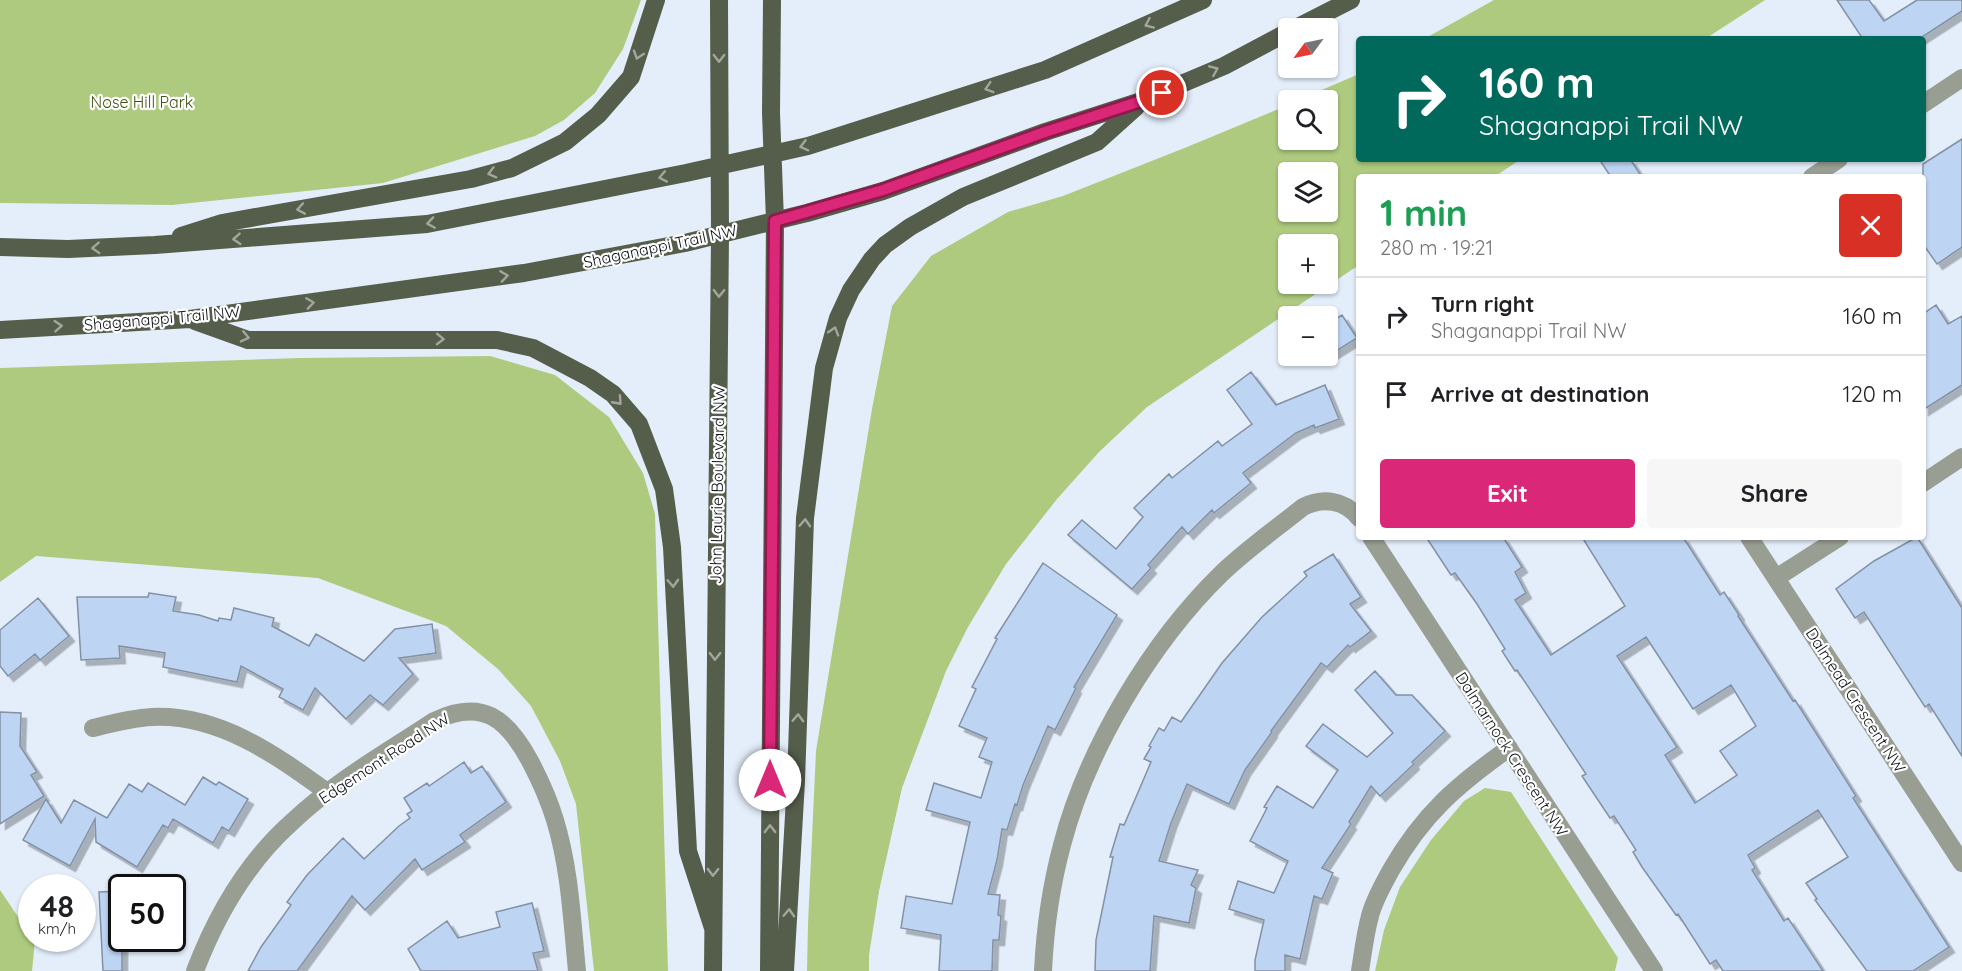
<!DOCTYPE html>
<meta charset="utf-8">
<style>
:root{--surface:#fff;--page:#f6f6f6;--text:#202124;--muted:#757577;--line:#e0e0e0;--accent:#db2777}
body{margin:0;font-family:Quicksand,sans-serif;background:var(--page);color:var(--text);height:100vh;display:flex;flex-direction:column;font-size:22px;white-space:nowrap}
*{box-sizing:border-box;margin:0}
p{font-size:20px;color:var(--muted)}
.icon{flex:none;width:33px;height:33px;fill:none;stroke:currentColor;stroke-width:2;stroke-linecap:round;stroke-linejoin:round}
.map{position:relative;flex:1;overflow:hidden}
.sheet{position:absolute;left:1356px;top:174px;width:570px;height:366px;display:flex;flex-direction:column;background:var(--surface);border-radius:6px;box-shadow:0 2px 4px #0004}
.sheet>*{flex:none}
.banner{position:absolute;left:1356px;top:36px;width:570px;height:126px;border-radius:6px;box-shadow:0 2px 4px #0004;background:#00695c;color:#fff;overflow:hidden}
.needle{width:39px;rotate:237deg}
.tools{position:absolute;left:1278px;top:18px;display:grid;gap:12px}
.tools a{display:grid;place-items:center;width:60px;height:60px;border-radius:6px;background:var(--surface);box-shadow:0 2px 4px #0004;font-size:30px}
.speed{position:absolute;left:18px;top:874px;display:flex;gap:12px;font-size:30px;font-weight:700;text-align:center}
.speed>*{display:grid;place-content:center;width:78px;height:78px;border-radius:50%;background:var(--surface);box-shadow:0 2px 4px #0004;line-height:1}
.speed small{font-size:15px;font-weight:400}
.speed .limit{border:3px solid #111;border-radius:9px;background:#fff;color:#111}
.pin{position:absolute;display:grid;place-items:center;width:51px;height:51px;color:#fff;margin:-26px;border:3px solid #fff;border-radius:50%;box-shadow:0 2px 6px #0007}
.me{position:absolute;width:66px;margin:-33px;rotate:0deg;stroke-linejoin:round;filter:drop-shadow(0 0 4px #0008)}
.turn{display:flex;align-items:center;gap:21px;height:126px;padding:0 24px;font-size:27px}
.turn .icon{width:78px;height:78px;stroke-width:2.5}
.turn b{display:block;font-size:42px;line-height:51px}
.round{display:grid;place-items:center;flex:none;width:63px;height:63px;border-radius:6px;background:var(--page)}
.head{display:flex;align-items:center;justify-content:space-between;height:102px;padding:0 24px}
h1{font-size:36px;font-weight:800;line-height:45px;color:#1e9e55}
.action{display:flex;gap:12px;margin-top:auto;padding:12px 24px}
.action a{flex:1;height:69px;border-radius:6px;background:var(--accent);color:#fff;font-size:24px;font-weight:800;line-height:69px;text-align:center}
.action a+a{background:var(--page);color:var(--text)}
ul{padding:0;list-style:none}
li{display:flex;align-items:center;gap:18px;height:78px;padding:0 24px;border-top:2px solid var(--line)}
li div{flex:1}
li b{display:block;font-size:22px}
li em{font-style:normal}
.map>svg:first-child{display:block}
.green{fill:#adca7e;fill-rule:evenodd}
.building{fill:#bdd4f2;stroke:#8291a5;stroke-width:1.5;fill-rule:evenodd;filter:url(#shadow)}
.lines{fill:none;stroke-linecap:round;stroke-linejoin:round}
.minor{stroke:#999e93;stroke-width:18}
.major{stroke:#555d4b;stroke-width:18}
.oneway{stroke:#a2a69c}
.route-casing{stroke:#8e194d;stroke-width:15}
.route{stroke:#db2777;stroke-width:10}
.labels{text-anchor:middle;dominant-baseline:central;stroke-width:4.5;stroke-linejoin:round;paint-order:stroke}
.park-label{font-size:16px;fill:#3f5312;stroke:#fff}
.street-label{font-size:16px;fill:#0d121a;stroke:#fff}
</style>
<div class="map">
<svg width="1962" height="971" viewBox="0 0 1962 971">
<defs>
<filter id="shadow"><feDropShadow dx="5.5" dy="5.5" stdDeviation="0" flood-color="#0004"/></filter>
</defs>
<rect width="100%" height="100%" fill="#e4eefb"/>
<path class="green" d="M0,0H641L623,49L595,93L564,120L535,136L383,183L172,205L0,203Z
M1494,0H1765L1705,39H1424Z
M1359,74V159H1521L1494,177H1359V265L1147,407L1099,452L1057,499L1006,564L968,627L946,671L902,788L879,891L869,955V971H807L808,924L816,751L872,409L892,306L931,256L1008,212L1063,196L1187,147L1288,105V140H1328V100H1298ZM1288,172H1328V212H1288ZM1328,244V284H1288V244Z
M490,356L555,375L609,417L643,473L655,514L668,971H594L576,804L560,761L531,706L498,669L446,626L318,578L36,556L0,582V368L300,358Z
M1485,788L1511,792L1618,958L1615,971H1375L1384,930L1400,887L1431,840L1464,801Z
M0,890L31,936L32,939L35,941L32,971H0Z"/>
<path class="building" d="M1837,0H1869L1884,21L1917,0H1962V11L1919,39H1857L1861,36Z
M1962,139V247L1937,264L1923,244V164Z
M1599,159H1630L1642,177H1611Z
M1936,305L1948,324L1962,316V385L1923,410V314Z
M1342,315L1357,338L1333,353L1328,343V324Z
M1251,372L1276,405L1325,385L1339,419L1315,428L1314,425L1296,433L1243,473L1251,483L1214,513L1212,510L1188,534L1182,527L1148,565L1151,568L1132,589L1068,535L1082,520L1116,549L1143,517L1134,508L1169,474L1172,478L1218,441L1222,446L1252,424L1227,390Z
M1426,537H1503L1522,567L1515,572L1526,593L1515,600L1551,655L1625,606L1582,537H1683L1720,595L1724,592L1739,615L1738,616L1793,701L1795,700L1802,711L1856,796L1853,798L1949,947L1913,971H1867L1815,900L1817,899L1806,883L1848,857L1818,810L1748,855L1755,868L1752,870L1784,921L1788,918L1823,971H1723L1716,960L1710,964L1678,914L1676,915L1642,867L1633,852L1636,850L1614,816L1610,818L1582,776L1586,774L1517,670L1515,671L1502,651L1505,649L1477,604L1455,573L1451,575ZM1646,637L1693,709L1731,685L1756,726L1720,751L1737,775L1695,803L1665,755L1677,747L1617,656Z
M1917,537L1962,608V756L1929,704L1925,707L1864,612L1855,618L1836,589L1874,561Z
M1333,554L1361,597L1350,604L1371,631L1350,647L1348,645L1327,667L1321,663L1271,731L1272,732L1245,770L1229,804L1187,784L1171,823L1159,861L1198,870L1191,885L1196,888L1189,923L1154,916L1150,971H1095L1096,940L1113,857H1110L1120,824L1124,825L1151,762L1144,759L1151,747L1149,746L1159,728L1164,731L1172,717L1181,722L1222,663L1262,617L1307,576L1304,572Z
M1043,563L1117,615L1074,687L1076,688L1055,730L1048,726L1023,785L1017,805L1015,804L1007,830L1002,829L997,860L988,894L1000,895L998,915L1001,916L999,940H993L992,971H939L941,935L901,928L906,896L952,904L970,822L926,810L934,783L981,798L992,762L979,757L987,738L959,726L976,689L972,687L997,639L995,638Z
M149,593L176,597L173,611L199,615L218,621L219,618L231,620L234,608L274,618L272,626L309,646L316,634L364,661L395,629L432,624L436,653L399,658L413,674L383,705L370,695L346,719L315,688L303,710L279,697L283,689L241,666L237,682L163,667L165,653L119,646L120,658L81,660L77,597H148Z
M38,598L69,636L40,660L35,654L8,676L0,666V630Z
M1375,671L1396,695H1412L1445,731L1412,762L1414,764L1380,796L1371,786L1349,822L1351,824L1322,868L1333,873L1322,899L1314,896L1300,959L1285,955V971H1255V960L1264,920L1229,909L1238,881L1274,893L1288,861L1250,841L1267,808L1264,807L1277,786L1313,808L1338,770L1306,746L1323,724L1367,757L1393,733L1355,690Z
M0,712L21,713L20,746L37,772L31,775L44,796L0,824Z
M464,762L471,773L482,766L506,802L460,835L465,842L422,870L415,859L365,910L352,896L297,971H248L261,947L291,905L287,902L307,875L343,838L364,859L399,826L410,818L407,814L412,811L404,798L427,783L429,786Z
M203,777L216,785L219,782L248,799L229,831L222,827L213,843L173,819L168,828L163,825L137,867L96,842L95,819L70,866L23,840L46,799L61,823L74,800L107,818L129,784L142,792L148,783L185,805Z
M122,891V971H103L99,892Z
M532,903L544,951L533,953L538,971H421L408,949L447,921L458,938L500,927L496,912Z"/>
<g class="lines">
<path class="minor" d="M1923,104L1962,78
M1812,177L1839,159
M1923,483L1962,457
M1371,537L1654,971
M1749,537L1962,863
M1776,578L1840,537
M93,728C113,723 132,718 152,717C219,714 276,755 327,792
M195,971C216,916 247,862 292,822C334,782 386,753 434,721C482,698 507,718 530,761C540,780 549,800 555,820C570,869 572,921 577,971
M1043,971C1045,929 1051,886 1062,845C1087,749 1151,642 1222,573C1247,549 1277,528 1303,507C1323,497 1345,500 1359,518
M1360,971C1363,953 1365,934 1370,916C1374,900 1383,885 1391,870C1423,814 1457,785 1509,748"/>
<path class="major" d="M1296,28L1351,0
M181,236L222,223L471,179L512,168L565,142L598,115L631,77L656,0
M0,247L68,249L155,245L427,224L686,173L808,146L1045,70L1203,0
M195,321L248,340H497L533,348L590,378L613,394L639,424L664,489L672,547L688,851L713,928
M0,330L190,319L524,273L685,243L807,213L883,191L1045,132L1141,101L1224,66L1288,32
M713,971L720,235L719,0
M769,971L775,221L771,113L772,0
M785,971L796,781L805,518L824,368L838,318L851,290L872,259L885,245L910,227L963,197L1097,142L1136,107"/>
</g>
<defs><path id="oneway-chevron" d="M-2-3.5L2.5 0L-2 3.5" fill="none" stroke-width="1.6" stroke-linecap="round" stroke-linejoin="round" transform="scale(1.5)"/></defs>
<g class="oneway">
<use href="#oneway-chevron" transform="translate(1149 24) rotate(156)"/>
<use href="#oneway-chevron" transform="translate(638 55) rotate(108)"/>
<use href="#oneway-chevron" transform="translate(719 58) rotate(90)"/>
<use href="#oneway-chevron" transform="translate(1214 70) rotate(-23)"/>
<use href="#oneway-chevron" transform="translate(989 88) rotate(163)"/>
<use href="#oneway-chevron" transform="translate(804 146) rotate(165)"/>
<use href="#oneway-chevron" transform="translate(492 173) rotate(165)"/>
<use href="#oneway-chevron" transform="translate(663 177) rotate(169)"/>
<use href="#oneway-chevron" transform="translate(301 209) rotate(170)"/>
<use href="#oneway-chevron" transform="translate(431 223) rotate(171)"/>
<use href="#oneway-chevron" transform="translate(237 239) rotate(176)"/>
<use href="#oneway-chevron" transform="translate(96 248) rotate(177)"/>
<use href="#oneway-chevron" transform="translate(504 276) rotate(-8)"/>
<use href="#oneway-chevron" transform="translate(719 293) rotate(91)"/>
<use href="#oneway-chevron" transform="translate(310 303) rotate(-8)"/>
<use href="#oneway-chevron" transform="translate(58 326) rotate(-4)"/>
<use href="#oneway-chevron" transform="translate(834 331) rotate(-73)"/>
<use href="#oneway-chevron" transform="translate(245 337) rotate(13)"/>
<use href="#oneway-chevron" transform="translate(440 339) rotate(1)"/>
<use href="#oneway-chevron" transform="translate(618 401) rotate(48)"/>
<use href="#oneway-chevron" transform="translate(805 523) rotate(-87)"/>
<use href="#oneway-chevron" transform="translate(673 583) rotate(87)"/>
<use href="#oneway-chevron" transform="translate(715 656) rotate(91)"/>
<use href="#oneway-chevron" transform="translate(798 718) rotate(-88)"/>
<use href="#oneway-chevron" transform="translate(770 829) rotate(-90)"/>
<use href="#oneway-chevron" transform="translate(713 872) rotate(91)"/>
<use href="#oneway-chevron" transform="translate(789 913) rotate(-87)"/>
</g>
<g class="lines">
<defs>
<path id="route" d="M770,780L775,221L883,190L1045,132L1141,101L1162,93"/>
</defs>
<use href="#route" class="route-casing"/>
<use href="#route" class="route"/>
</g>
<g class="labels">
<g class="park-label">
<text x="142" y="102">Nose Hill Park</text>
</g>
<g class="street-label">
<text transform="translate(660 246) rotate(-12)">Shaganappi Trail NW</text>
<text transform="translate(162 318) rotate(-5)">Shaganappi Trail NW</text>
<text transform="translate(717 485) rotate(-89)">John Laurie Boulevard NW</text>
<text transform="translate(1856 700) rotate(57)">Dalmead Crescent NW</text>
<text transform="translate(1512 754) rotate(57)">Dalmarnock Crescent NW</text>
<text transform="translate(384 758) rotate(-33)">Edgemont Road NW</text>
</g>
</g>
</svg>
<div class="tools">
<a><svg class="needle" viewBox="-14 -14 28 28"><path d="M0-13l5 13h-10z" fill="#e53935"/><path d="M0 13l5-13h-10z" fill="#757577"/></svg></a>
<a><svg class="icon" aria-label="search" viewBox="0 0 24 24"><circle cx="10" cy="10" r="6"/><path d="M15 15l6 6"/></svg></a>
<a><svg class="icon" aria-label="layers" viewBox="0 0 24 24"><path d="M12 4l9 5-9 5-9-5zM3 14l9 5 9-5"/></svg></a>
<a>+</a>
<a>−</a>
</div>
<div class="speed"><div>48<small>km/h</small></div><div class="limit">50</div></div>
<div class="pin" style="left:1162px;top:93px;background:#d93025"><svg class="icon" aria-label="arrive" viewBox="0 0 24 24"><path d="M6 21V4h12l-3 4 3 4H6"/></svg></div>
<svg class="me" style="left:770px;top:780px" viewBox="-20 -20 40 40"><circle r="19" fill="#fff"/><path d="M0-13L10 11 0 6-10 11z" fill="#db2777"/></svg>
<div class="banner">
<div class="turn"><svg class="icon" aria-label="right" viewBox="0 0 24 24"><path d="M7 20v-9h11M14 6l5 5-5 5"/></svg><div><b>160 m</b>Shaganappi Trail NW</div></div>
</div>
<section class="sheet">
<div class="head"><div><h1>1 min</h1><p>280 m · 19:21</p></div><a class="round" style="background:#d93025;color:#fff"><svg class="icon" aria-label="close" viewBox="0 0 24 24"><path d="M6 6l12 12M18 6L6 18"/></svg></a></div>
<ul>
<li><svg class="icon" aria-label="right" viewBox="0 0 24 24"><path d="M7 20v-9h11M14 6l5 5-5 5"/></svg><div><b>Turn right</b><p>Shaganappi Trail NW</p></div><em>160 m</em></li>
<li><svg class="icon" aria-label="arrive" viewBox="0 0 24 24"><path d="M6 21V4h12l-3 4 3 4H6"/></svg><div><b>Arrive at destination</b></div><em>120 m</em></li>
</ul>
<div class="action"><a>Exit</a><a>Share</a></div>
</section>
</div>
